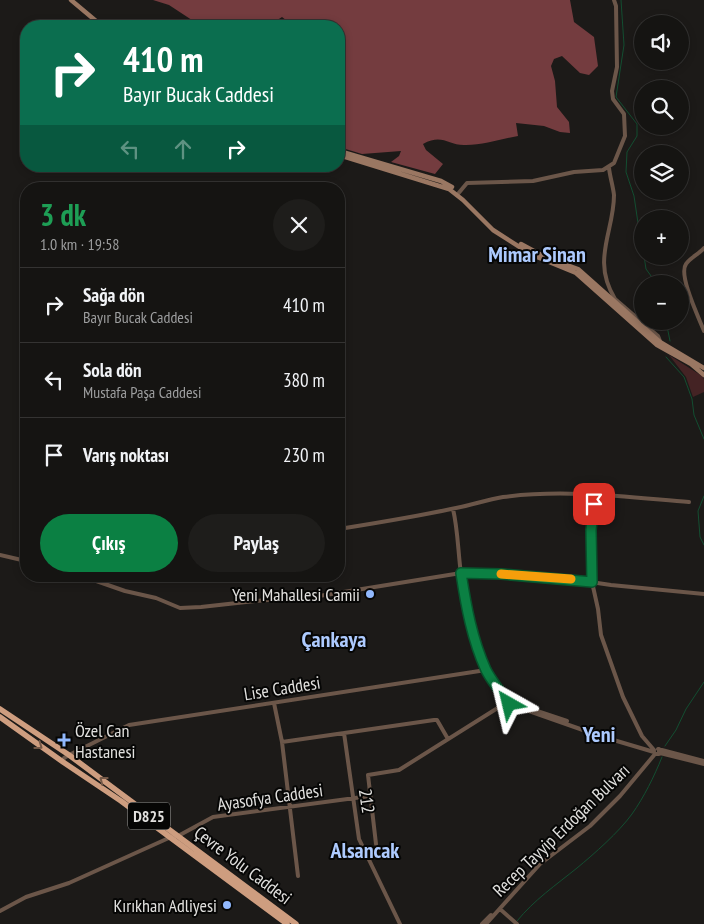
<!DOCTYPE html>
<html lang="tr">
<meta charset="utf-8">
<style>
:root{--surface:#151412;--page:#1e1d1b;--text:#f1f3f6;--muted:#9d9e9f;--line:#343332;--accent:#0b8043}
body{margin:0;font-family:"PT Sans Narrow",sans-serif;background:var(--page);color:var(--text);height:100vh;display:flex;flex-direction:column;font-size:19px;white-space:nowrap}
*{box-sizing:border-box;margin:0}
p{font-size:16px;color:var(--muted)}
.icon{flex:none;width:28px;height:28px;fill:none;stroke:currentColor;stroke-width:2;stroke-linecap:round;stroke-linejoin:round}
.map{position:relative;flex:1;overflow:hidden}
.side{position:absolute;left:20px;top:182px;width:325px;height:400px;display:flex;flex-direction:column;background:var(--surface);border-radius:20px;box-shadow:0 2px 8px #0003,0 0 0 1px var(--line)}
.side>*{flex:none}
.top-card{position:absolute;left:20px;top:20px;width:325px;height:152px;border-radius:20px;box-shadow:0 2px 8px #0003,0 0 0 1px var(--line);background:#0b6e4f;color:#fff;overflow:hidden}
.tools{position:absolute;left:634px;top:15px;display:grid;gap:10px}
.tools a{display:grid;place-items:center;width:55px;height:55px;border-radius:50%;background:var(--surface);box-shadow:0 2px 8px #0003,0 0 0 1px var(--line);font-size:25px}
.pin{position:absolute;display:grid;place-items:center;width:42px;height:42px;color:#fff;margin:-21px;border-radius:10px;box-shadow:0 2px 8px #0006}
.me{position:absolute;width:55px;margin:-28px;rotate:323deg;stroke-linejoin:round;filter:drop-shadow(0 0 4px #0008)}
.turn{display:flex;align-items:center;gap:18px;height:105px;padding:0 20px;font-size:22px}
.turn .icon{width:65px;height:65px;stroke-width:2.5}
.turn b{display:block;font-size:35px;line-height:42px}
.lanes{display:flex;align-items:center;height:48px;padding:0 20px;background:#0003;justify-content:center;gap:25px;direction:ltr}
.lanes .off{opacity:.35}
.round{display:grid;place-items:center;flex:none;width:52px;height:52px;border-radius:26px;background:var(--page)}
.summary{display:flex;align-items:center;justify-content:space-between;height:85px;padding:0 20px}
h1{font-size:30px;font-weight:600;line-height:38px;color:#1e9e55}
.button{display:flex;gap:10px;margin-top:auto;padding:10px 20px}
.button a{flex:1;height:58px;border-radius:30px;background:var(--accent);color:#fff;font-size:20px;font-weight:600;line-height:58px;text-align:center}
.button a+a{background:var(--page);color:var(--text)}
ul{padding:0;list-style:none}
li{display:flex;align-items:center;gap:15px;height:75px;padding:0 20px;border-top:1px solid var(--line)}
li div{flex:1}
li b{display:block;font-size:19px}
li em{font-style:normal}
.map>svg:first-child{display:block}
.green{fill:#442324}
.forest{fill:#743c3f}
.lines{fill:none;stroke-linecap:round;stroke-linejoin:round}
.stream{stroke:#134e31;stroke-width:1}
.tertiary{stroke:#6b5649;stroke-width:4}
.secondary{stroke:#9a7762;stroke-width:4.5}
.trunk{stroke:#ce9d7f;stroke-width:5.5}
.oneway{stroke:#745948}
.route-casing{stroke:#07532c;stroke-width:12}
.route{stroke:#0b8043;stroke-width:9}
.slow{stroke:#f59e0b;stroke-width:9}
.poi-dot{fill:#91b8fd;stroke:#060605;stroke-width:2}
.labels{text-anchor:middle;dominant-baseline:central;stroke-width:4;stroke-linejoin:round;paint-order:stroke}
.shield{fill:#060605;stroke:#9f9f9d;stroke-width:1}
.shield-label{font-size:16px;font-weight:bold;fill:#e1e0de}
.poi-label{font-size:18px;fill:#e1e0de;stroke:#060605;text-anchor:end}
.street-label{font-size:18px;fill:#e1e0de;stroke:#060605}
.district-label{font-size:22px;font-weight:bold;fill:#adcafe;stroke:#060605}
</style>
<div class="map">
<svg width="704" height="924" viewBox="0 0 704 924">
<rect width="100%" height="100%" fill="#1c1a18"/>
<path class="green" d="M669,355L702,376L704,379V392L693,397L686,377Z"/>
<path class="forest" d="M153,0H570L574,22L594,37L598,66L589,75L580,73L562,56L554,59L551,66L555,81L557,107L569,122L570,133L560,132L544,126L516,123L518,136C501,139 483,145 466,145C448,146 443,133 423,144L426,150L443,164L435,174L391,162L399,156L401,151L362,154L339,147V26H292L291,24L282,17L268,26H201L169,5Z"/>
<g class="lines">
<path class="stream" d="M621,0L624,45L616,97L637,124V136L627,152L626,172L634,196L642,250
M644,256L646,269L654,280L656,284
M666,321L670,341
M666,357L684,377L692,399L694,415L704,439
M704,496L698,511L700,537L704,545
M665,746L676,730L686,709L704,682
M517,921C534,900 556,885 577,868C594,854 619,832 632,814C644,797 654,777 662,757"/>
<path class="tertiary" d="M609,168C610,177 613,186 614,195C614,232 591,260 615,299L658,336L660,341
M457,195L467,183L533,181L574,172L603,170L614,163L625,136L624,114L613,99L612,91L617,67L616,6L614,0
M704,248C699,254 690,258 686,264C678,275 699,318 704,331
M594,495V504L591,529L592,582L598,609L601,635L623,697L642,736L654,750
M453,509C458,530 458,552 461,574C466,606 472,640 486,670C491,680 499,689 505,699
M339,529C376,523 414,517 451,509C469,506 485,500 503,497C565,489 627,497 689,502
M0,555L26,561
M82,576L125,591L156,598L180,608L201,607L255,601L319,596L461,573L501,574L570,579L611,585L704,594
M491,683L503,701
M510,702L567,721
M274,703L282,742L298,876
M509,704L600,736L654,752
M590,729L611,737
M344,733L359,839L400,924
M282,742L434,720H437L448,739
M658,749L704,761
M660,753L704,764
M63,762L64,758L69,755L129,725L486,670
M376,844L368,775L399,770L504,704
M500,909L517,924
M0,911L26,897L69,883L171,837L178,836L213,817L370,796
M482,924L491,915
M486,924L540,864L590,826L620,796L655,754H659V749"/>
<path class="secondary" d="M71,0L102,26
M339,151L441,181L452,187
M339,155L449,189L463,200L493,230L532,255L576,273L657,345L691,364L704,375
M521,244L545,257L578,269L660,342L704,368"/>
<path class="trunk" d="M0,709L69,755L296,924
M0,717L63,762L121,801L287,924"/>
</g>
<defs><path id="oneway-chevron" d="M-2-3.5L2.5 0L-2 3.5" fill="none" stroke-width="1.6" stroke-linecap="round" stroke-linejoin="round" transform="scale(1.25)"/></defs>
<g class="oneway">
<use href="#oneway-chevron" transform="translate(39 746) rotate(36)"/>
<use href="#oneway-chevron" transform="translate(103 780) rotate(-143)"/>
</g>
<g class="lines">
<defs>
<path id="route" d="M509,704V700L505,699C499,689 491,680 486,670C472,639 466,606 461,573L501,574L592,582L591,530L594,504"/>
</defs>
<use href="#route" class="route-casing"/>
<use href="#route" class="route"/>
<path class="slow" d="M501,574L571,579"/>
</g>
<g class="poi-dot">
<circle cx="370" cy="594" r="5"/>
<path d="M61.5 732.5h5v5h5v5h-5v5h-5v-5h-5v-5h5z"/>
<circle cx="227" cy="905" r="5"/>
</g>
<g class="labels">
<rect class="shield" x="128" y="802.5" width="42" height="27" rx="4"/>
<g class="shield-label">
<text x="149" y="816">D825</text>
</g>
<g class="poi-label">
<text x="360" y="594">Yeni Mahallesi Camii</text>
<text x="75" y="730" text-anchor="start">Özel Can<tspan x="75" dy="21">Hastanesi</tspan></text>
<text x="217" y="905">Kırıkhan Adliyesi</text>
</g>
<g class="street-label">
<text transform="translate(282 688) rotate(-9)">Lise Caddesi</text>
<text transform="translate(270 797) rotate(-8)">Ayasofya Caddesi</text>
<text transform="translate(367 801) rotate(82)">212</text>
<text transform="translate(561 830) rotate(-44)">Recep Tayyip Erdoğan Bulvarı</text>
<text transform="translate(243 865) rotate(37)">Çevre Yolu Caddesi</text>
</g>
<g class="district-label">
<text x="537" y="254">Mimar Sinan</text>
<text x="334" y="639">Çankaya</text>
<text x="599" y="734">Yeni</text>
<text x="365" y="850">Alsancak</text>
</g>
</g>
</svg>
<div class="tools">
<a><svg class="icon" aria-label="sound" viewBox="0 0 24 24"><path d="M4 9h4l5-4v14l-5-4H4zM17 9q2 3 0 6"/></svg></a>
<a><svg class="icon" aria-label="search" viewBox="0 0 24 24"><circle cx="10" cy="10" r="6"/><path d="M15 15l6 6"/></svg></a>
<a><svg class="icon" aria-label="layers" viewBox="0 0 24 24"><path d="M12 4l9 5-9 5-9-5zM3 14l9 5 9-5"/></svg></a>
<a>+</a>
<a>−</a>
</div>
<div class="pin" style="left:594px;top:504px;background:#d93025"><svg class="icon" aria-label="arrive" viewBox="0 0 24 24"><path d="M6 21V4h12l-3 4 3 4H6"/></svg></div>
<svg class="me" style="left:509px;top:704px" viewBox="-20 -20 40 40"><path d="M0-17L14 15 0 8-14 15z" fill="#0b8043" stroke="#fff" stroke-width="4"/></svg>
<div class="top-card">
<div class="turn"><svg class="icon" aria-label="right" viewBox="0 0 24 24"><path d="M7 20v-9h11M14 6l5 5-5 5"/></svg><div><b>410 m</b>Bayır Bucak Caddesi</div></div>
<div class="lanes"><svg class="icon off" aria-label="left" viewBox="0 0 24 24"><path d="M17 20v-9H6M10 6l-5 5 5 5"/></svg><svg class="icon off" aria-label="ahead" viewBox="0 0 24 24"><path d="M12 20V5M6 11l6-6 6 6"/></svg><svg class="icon" aria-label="right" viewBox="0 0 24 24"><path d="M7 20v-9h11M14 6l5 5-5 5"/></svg></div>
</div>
<section class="side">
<div class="summary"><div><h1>3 dk</h1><p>1.0 km · 19:58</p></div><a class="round"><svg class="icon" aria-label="close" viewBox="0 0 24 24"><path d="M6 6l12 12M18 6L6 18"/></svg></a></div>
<ul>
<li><svg class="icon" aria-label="right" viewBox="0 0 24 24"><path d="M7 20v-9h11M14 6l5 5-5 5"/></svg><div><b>Sağa dön</b><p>Bayır Bucak Caddesi</p></div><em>410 m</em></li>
<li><svg class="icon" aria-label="left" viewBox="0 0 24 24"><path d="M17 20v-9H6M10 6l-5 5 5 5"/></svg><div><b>Sola dön</b><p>Mustafa Paşa Caddesi</p></div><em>380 m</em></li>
<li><svg class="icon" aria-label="arrive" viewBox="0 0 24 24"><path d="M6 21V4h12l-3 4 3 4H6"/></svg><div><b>Varış noktası</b></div><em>230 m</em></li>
</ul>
<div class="button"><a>Çıkış</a><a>Paylaş</a></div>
</section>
</div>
